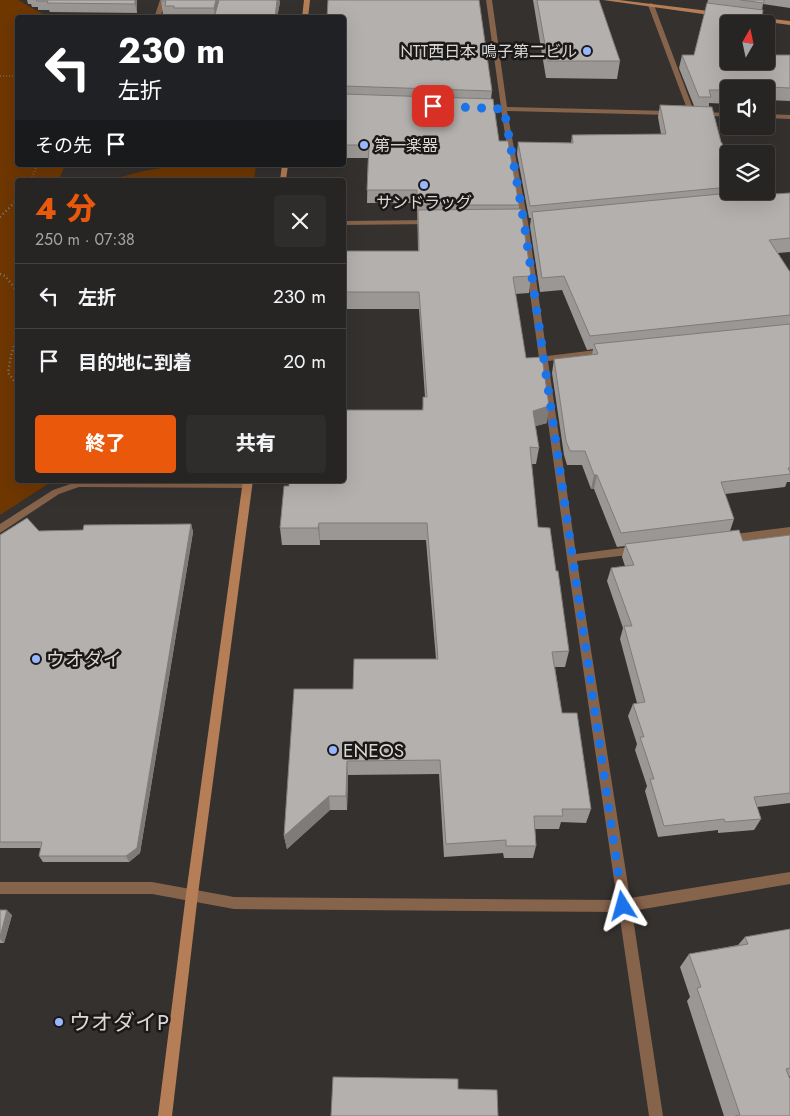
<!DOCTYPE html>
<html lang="ja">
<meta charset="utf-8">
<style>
:root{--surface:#272523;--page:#2f2d2b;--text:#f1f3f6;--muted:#a4a5a6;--line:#434241;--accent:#ea580c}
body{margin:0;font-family:Jost,"Noto Sans JP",sans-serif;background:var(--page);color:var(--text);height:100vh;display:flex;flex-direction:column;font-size:19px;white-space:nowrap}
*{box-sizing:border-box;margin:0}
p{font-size:16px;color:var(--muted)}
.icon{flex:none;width:28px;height:28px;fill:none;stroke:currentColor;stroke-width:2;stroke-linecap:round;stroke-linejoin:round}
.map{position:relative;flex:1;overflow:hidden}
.panel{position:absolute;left:15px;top:178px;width:331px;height:305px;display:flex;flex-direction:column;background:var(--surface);border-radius:5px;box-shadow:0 5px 20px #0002,0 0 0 1px var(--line)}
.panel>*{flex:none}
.banner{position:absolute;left:15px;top:15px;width:331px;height:152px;border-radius:5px;box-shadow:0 5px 20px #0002,0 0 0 1px var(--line);background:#202124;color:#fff;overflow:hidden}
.needle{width:32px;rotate:9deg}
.buttons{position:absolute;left:720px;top:15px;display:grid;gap:10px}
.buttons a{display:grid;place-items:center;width:55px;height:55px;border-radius:5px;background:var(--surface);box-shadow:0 5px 20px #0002,0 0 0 1px var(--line);font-size:25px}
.pin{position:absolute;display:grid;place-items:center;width:42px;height:42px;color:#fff;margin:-21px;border-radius:10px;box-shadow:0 2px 8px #0006}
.me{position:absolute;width:55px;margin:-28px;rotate:352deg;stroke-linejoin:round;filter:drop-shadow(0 0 4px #0008)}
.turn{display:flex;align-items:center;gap:18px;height:105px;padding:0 20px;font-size:22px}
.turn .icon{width:65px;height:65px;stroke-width:2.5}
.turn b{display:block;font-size:35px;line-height:42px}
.then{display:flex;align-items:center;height:48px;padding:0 20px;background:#0003;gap:10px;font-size:19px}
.round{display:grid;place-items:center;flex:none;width:52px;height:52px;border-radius:5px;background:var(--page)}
.head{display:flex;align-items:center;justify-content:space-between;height:85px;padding:0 20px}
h1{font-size:30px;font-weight:800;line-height:38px;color:var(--accent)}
.cta{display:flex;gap:10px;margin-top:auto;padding:10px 20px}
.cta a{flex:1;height:58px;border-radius:5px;background:var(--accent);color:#fff;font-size:20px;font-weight:800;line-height:58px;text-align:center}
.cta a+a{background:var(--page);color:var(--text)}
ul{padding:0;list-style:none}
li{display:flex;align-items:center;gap:15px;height:65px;padding:0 20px;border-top:1px solid var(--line)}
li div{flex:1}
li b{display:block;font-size:19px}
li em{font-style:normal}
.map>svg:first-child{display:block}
.green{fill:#6f3700}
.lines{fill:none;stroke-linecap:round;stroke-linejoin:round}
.path-far1{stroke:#7e7c7a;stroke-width:2;stroke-dasharray:0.5 2.5;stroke-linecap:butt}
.path{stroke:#7e7c7a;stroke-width:2.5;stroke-dasharray:1 3;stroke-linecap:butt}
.street{fill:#86634b;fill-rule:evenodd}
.secondary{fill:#b57e56;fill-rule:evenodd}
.wall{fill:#9b9795}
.shaded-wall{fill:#7e7b79}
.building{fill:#b4b0ad;stroke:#7e7b79}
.route{stroke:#1a73e8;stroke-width:9;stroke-dasharray:0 16.2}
.poi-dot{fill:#98b6fd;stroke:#1b1918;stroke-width:2}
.labels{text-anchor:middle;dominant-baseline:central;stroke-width:5;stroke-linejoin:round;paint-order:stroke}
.far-poi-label{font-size:16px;fill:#dad8d7;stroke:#1b1918;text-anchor:end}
.poi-label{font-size:19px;fill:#dad8d7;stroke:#1b1918;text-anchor:start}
.near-poi-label{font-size:22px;fill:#dad8d7;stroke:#1b1918;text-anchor:start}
</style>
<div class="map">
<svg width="790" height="1116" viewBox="0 0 790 1116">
<rect width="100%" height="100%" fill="#34312f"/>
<path class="green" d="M0,0H18L48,17L18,18V165H65L59,180H18V480H54L0,515Z
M179,165H256L254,180H108L144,171Z"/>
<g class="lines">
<path class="path-far1" d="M0,76H18
M31,180L37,165"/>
<path class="path" d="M0,217L18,199
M0,274L5,276L18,292
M18,335L11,355L8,373L18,385"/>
<path class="street" d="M160,0H166L160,18H154Z
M486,0H492L507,107L670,111L673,113L670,115L507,111L528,222L547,356L604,349L608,352L604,355L548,361L576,554L637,546L641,547L642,550L641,553L637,554L577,561L630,898L790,872V884L632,911L663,1116H649L619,912L234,909L152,894H0V882H152L234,897L617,900L567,558L520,222L501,110H482L479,108L482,106L501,107Z
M651,3L654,5L695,114L694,115L689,114L648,5Z
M702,112L729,113V117L700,115V113Z
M766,114L790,115V119L766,118Z
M430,220H433V224L344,225V221Z
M79,481L247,482L252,485L247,488L79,487L59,494L0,533V524L53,490Z
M790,527V535L728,543L723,539L728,535Z"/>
<path class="secondary" d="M304,0H310L308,18H302Z
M603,0H619L717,12L720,14L717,16Z
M748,16L790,21V25L746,19L745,18Z
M282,165H288L286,180H280Z
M243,480H253L198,894L172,1116H158L186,894Z"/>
</g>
<path class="wall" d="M27,0H137V13L50,12L49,10H38V7H32L31,4H28Z
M161,0H279L280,2L277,18H167V15H163Z
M533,0H599L620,61L617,79L546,78Z
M708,0H790V8L763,4L762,10L729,61L790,55V101L766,100V89H729V104L709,103V106L721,142L729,154V191H757L760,195L790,193V252L778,253L790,272V482H787L785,487L725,494L734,519L730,531L743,541L790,535V803L757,807L761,819L754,830L718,833V830L658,837L645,791L647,786L635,750L637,744L628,716L633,704L637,703L620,639L623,628L607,581L611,568L625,566L622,557L625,546L617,547L594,489H591L582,465H567L564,455L552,373L554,359L592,355L593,349L587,350L562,290L540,292L530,226L531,218H529L517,154L518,142L571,143L572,135L661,134L658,117L660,105L694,106L679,68L682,55H694Z
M344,18L492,91L491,99L499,141L519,205V209L531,276L529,293L515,294L526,358L547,423L535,426L539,448L536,464H531L538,527L569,651L565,667H555L562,713L591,809L586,823L561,822L559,829H535L536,846L533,858H504L503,853L444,857L439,774L348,775L347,810H330L287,849L284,836L353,689L436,659L426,540H320V545H282L280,528L289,486L422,410L425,397L419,309H344V251H418L417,203H367L368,158H344Z
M191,524L193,532L140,853L129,862H43L39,856L41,848H0V535L39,531L83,530Z
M0,910L12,915L4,943H0Z
M790,929V1076H789L790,1116H724L687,1001L690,997L680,967L689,954L738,945L745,937Z"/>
<path class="shaded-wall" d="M135,0H137V13L135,4Z
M216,0H221L215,18L214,8Z
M277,0H279L280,2L277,18H275Z
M549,406L547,423L530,428L533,411Z
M594,475H597L594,489H591Z
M319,523L320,540V545L318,528Z
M191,524L193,532L140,853L129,862L126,856Z
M347,761L348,775L347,810L346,796Z
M329,796L330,810L287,849L284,836Z
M7,910L12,915L4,943L0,939V937Z"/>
<path class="building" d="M37,0H135V4L47,3L48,1H36Z
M161,0H216L214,8H174V6H165L166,1H161Z
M219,0H277L275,18H214Z
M328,0H479L492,91L344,86V18H327Z
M537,0H599L620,61H548Z
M740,0H764V3Z
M707,3L763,10L761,24H729V61H766V55H790V88L750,86L751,89H729V90H709L711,97H699L682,55H694Z
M344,94L493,99L499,141H508L519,205H417V190H367L369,145H344Z
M660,105L712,107L721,142L729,154V187L530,206L518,142L573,143L572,135L666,134Z
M751,191H757L760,195L790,193V238L769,240L790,272V315L590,336L564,276L542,278L532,212Z
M521,209L531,276L513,277L526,358L542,357L549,406L533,411L539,448L530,447L538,527L550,528L556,571H558L569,651L552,652L562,713H577L591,809H562L563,816H534L536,846H506V840L446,844L440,760L347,761L346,796H329L284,836L294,689H353L354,659H438L427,523H319L318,528H280L284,486H289V480H344V410H423V397H427L419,292H344V251H419L418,210Z
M790,324V468H788L790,472V474L721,482L734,519L621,533L597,475H594L585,451H570L566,441L554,359L598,354L594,344Z
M27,518L39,531L83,530L84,525L191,524L137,848L126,856H39L42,842H0V535Z
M739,530L743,541L790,535V793L754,797L761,819L725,822L724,819L664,826L650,779H654L640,737H644L633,704L645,702L624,626H632L611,568L634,565L625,544Z
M0,910H7L0,937Z
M790,929V1068L786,1069L790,1079V1116H735L740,1115L697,988L701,987L689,954L748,944L745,937Z
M333,1077L458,1079V1089L497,1090L498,1116H331Z"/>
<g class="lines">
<path class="route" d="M433,106L504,109L524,222L623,906"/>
</g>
<g class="poi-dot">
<circle cx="587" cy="51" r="5"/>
<circle cx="364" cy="145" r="5"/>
<circle cx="424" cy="185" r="5"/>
<circle cx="36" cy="659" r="5"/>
<circle cx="333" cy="750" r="5"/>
<circle cx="59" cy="1022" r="5"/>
</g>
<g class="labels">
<g class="far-poi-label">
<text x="577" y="51">NTT西日本 鳴子第二ビル</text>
<text x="374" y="145" text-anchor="start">第一楽器</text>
<text x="424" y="202" text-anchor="middle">サンドラッグ</text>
</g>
<g class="poi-label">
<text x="46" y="659">ウオダイ</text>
<text x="343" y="750">ENEOS</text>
</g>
<g class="near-poi-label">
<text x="69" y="1022">ウオダイP</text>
</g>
</g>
</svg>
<div class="buttons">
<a><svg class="needle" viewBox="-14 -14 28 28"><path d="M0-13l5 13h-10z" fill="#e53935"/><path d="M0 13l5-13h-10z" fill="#a4a5a6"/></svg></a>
<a><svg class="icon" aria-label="sound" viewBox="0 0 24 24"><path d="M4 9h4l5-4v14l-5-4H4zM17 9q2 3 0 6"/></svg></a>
<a><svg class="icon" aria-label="layers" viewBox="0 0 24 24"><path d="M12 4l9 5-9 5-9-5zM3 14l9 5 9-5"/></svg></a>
</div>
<div class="pin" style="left:433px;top:106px;background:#d93025"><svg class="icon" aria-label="arrive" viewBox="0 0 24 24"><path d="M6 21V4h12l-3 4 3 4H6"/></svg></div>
<svg class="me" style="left:623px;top:906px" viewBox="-20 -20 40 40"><path d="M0-17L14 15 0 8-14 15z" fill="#1a73e8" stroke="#fff" stroke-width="4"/></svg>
<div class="banner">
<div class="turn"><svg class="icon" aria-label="left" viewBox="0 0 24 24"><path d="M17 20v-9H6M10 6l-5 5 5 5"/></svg><div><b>230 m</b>左折</div></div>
<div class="then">その先<svg class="icon" aria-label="arrive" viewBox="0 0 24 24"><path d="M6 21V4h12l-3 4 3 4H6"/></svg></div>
</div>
<section class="panel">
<div class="head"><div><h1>4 分</h1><p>250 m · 07:38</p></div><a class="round"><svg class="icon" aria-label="close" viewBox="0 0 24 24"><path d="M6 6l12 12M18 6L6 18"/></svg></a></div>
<ul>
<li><svg class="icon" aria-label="left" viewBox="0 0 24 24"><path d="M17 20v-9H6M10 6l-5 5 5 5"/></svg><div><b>左折</b></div><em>230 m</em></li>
<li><svg class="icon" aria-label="arrive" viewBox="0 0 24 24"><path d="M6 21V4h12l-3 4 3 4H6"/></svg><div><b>目的地に到着</b></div><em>20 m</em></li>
</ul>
<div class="cta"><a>終了</a><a>共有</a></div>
</section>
</div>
